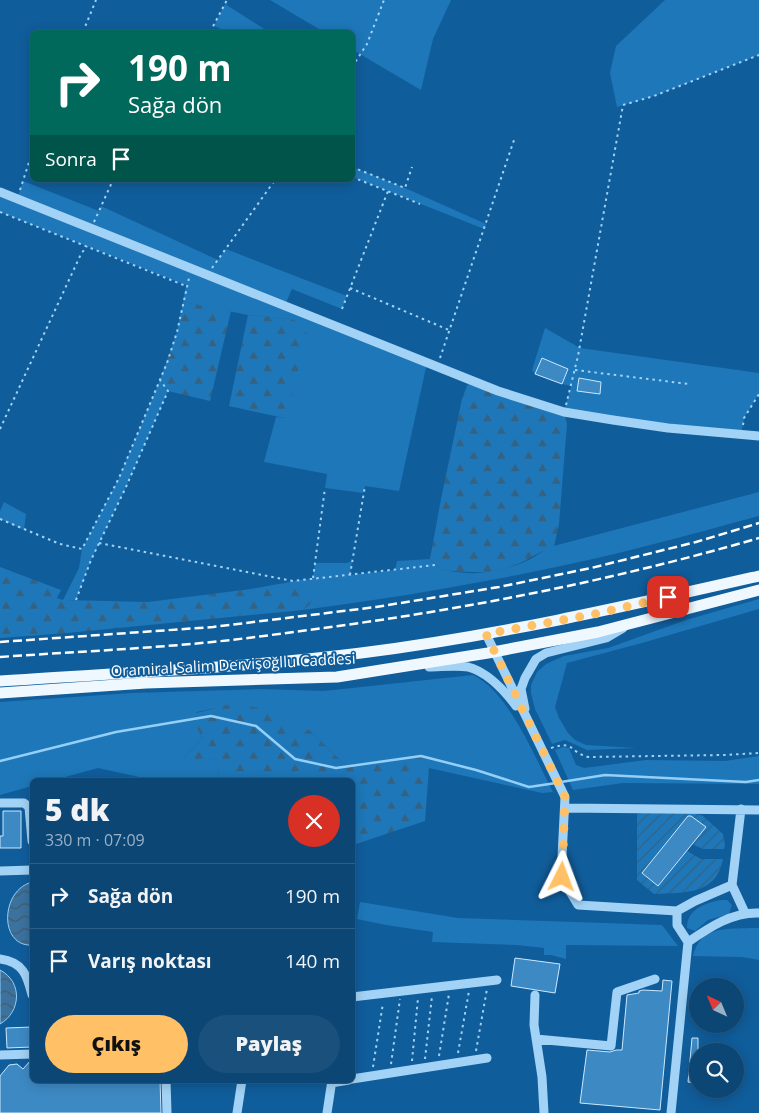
<!DOCTYPE html>
<html lang="tr">
<meta charset="utf-8">
<style>
:root{--surface:#0c4674;--page:#1a507c;--text:#f1f3f6;--muted:#9ab1c5;--line:#2c5e86;--accent:#ffc066}
body{margin:0;font-family:"Open Sans",sans-serif;background:var(--page);color:var(--text);height:100vh;display:flex;flex-direction:column;font-size:19px;white-space:nowrap}
*{box-sizing:border-box;margin:0}
p{font-size:16px;color:var(--muted)}
.icon{flex:none;width:28px;height:28px;fill:none;stroke:currentColor;stroke-width:2;stroke-linecap:round;stroke-linejoin:round}
.map{position:relative;flex:1;overflow:hidden}
.sheet{position:absolute;left:30px;top:778px;width:325px;height:305px;display:flex;flex-direction:column;background:var(--surface);border-radius:8px;box-shadow:0 2px 12px #0003,0 0 0 1px var(--line)}
.sheet>*{flex:none}
.guide{position:absolute;left:30px;top:30px;width:325px;height:152px;border-radius:8px;box-shadow:0 2px 12px #0003,0 0 0 1px var(--line);background:#00695c;color:#fff;overflow:hidden}
.needle{width:32px;rotate:316deg}
.fabs{position:absolute;left:689px;top:978px;display:grid;gap:10px}
.fabs a{display:grid;place-items:center;width:55px;height:55px;border-radius:50%;background:var(--surface);box-shadow:0 2px 12px #0003,0 0 0 1px var(--line);font-size:25px}
.pin{position:absolute;display:grid;place-items:center;width:42px;height:42px;color:#fff;margin:-21px;border-radius:10px;box-shadow:0 2px 8px #0006}
.me{position:absolute;width:55px;margin:-28px;rotate:3deg;stroke-linejoin:round;filter:drop-shadow(0 0 4px #0008)}
.turn{display:flex;align-items:center;gap:18px;height:105px;padding:0 15px;font-size:22px}
.turn .icon{width:65px;height:65px;stroke-width:2.5}
.turn b{display:block;font-size:35px;line-height:42px}
.then{display:flex;align-items:center;height:48px;padding:0 15px;background:#0003;gap:10px;font-size:19px}
.round{display:grid;place-items:center;flex:none;width:52px;height:52px;border-radius:26px;background:var(--page)}
.overview{display:flex;align-items:center;justify-content:space-between;height:85px;padding:0 15px}
h1{font-size:30px;font-weight:800;line-height:38px}
.primary-button{display:flex;gap:10px;margin-top:auto;padding:10px 15px}
.primary-button a{flex:1;height:58px;border-radius:30px;background:var(--accent);color:#111;font-size:20px;font-weight:800;line-height:58px;text-align:center}
.primary-button a+a{background:var(--page);color:var(--text)}
ul{padding:0;list-style:none}
li{display:flex;align-items:center;gap:15px;height:65px;padding:0 15px;border-top:1px solid var(--line)}
li div{flex:1}
li b{display:block;font-size:19px}
li em{font-style:normal}
.map>svg:first-child{display:block}
.grass{fill:#1e77b8}
.forest{fill:url(#forest-firs)}
.garden{fill:url(#garden-furrows)}
.water{fill:url(#water-waves);stroke:#94cff8}
.lines{fill:none;stroke-linecap:round;stroke-linejoin:round}
.stream{stroke:#94cff8;stroke-width:2.5}
.building{fill:#3d89c4;stroke:#cbe8fe}
.path{stroke:#a2d2f5;stroke-width:2;stroke-dasharray:2.5 4;stroke-linecap:butt}
.minor{stroke:#a2d2f5;stroke-width:9}
.major{stroke:#f0f8ff;stroke-width:11}
.rail{stroke:#fff;stroke-width:2.5;stroke-dasharray:9 4;stroke-linecap:butt}
.route{stroke:#ffc066;stroke-width:9;stroke-dasharray:0 16.2}
.labels{text-anchor:middle;dominant-baseline:central;stroke-width:4;stroke-linejoin:round;paint-order:stroke}
.street-label{font-size:15px;fill:#fff;stroke:#105d9b}
</style>
<div class="map">
<svg width="759" height="1113" viewBox="0 0 759 1113">
<defs>
<pattern id="forest-firs" width="22" height="20" patternUnits="userSpaceOnUse" patternTransform="scale(1.25)"><rect width="22" height="20" fill="#1e77b8"/><path d="M5 1l3.5 6h-7zM16 11l3.5 6h-7z" fill="#356282"/></pattern>
<pattern id="garden-furrows" width="10" height="10" patternUnits="userSpaceOnUse" patternTransform="scale(1.25)"><rect width="10" height="10" fill="#1e77b8"/><path d="M-1 1l2-2M0 10L10 0M9 11l2-2" fill="none" stroke="#356282"/></pattern>
<pattern id="water-waves" width="16" height="10" patternUnits="userSpaceOnUse" patternTransform="scale(1.25)"><rect width="16" height="10" fill="#3b729e"/><path d="M0 5q4-4 8 0t8 0" fill="none" stroke="#455b6d"/></pattern>
</defs>
<rect width="100%" height="100%" fill="#105d9b"/>
<path class="grass" d="M270,0H451L433,39L421,90L353,50L352,32H324Z
M665,0H759V55L654,96L617,107L610,73L616,46Z
M225,4L269,32H228L214,26Z
M352,167L405,188L486,224L484,229L353,177Z
M23,181L99,211L101,206L218,260L226,249L347,296L342,309L292,289L285,305L427,363L399,491L365,486L363,493L325,488L327,474L264,462L276,417L284,418L291,319L248,315L183,302L186,285L0,212V192L17,199Z
M545,328L580,348L759,373V394L744,418L741,435L564,412L571,386L562,384L568,369L542,358L535,374L532,370Z
M160,380L168,391L126,487L91,560L76,600H63L79,568L82,549L119,478Z
M759,492V516C682,537 605,558 527,573C453,588 378,600 303,610L312,602L300,580L313,579L315,563H347L352,561L350,575L395,570L397,561L430,559L441,570C452,571 465,574 476,573C499,571 528,565 546,548Z
M4,502L26,514L24,530L0,519V511Z
M759,599V609L642,643L567,663L555,707L559,718L568,733L575,740L586,745L636,748L587,750L565,740L552,744L535,709L531,693V685L537,672L546,664L564,656L608,648L686,620Z
M473,675C509,692 535,758 553,792L542,793L429,768L421,757L347,767L310,731L215,708L197,712L191,719L200,732L202,738L184,758V763C195,762 206,758 216,760L219,770L215,780H153L98,768L54,780H32V786L0,795V702L132,693L261,689L324,691Z
M563,747L569,748L576,765L584,768L646,760L725,761L759,756V784L623,783L573,790L555,750Z
M721,900H727L732,905L729,914L708,920L695,931L687,928C687,909 705,903 721,900Z
M360,902L458,918L662,925L678,946L566,945V959L551,955H544V948L517,945L432,942L433,932L386,925L357,919Z
M751,928H759V960L742,957L693,956C700,926 726,929 751,928Z"/>
<path class="forest" d="M183,302L231,311L210,401L168,391L160,380L177,332Z
M248,315L292,319L302,325L307,334L288,413L284,418L229,406Z
M471,380L564,412L567,424L559,524L554,546C541,550 529,560 515,565C491,575 465,572 441,570L430,559L441,499L462,399L467,386Z
M0,567L61,590L57,598L63,600L148,602L251,589L300,580L306,587L312,602L303,610L67,633L0,638Z
M234,703L274,711L310,731L347,767L421,756L429,768L425,821L353,845L352,780H215L219,770L215,760C205,758 198,766 188,767L184,763V758L202,738C199,729 192,724 189,715Z"/>
<path class="garden" d="M642,813H695L703,816L723,834L725,845L724,849H703L692,844L687,851L701,859H723C716,896 684,892 654,894L637,880V814Z"/>
<path class="water" d="M29,883H32V945C0,947 0,894 29,883Z
M0,970C23,982 21,1012 0,1024Z"/>
<g class="lines">
<path class="stream" d="M0,761L116,732L211,716L256,726L295,759L336,768L421,756L476,770L529,787L556,783
M561,782L605,775L746,782L759,780"/>
</g>
<path class="building" d="M542,358L568,369L562,384L535,374Z
M579,378L601,382L600,394L577,391Z
M3,811H21V848H0V836H3Z
M688,816H691L706,827L658,886L642,873Z
M515,958L560,964L555,993L511,986Z
M663,980L672,981L660,1110L580,1103L587,1050L610,1052L616,1050H622L627,995L639,993V991L643,990L662,991Z
M32,1027V1047L7,1048L6,1028Z
M692,1038H698V1083L688,1082Z
M31,1060H32V1080H160L161,1113H0V1076L9,1065L17,1064L23,1069Z"/>
<g class="lines">
<path class="path" d="M83,32L96,0
M210,32L227,0
M352,67L367,44L384,0
M352,167L405,188L412,167
M352,177L420,204
M20,190L32,153
M0,212L186,286
M94,222L113,180
M212,268L275,180
M350,288L449,330
M342,309L388,191
M440,358L514,140
M575,370L689,384
M566,405L578,356L623,105L654,96L759,55
M743,425L744,418L759,394
M0,429L81,254L87,246
M0,519L60,544L82,549L119,478L167,363L177,332L189,278
M99,543L293,581L435,565
M350,575L365,486
M313,578L325,488
M76,600L91,560L126,487L168,391L160,380
M551,748C575,740 569,752 588,757L724,755L759,753
M476,1051L487,989
M458,1053L469,991
M439,1056L449,994
M425,1059L432,996
M412,1061L418,998
M391,1064L400,999
M373,1067L383,1003"/>
<path class="minor" d="M0,192L498,391L564,412L613,420L668,428L759,436
M486,634L565,797L561,877L578,905L677,911V925L688,942L671,1113
M429,667C441,667 456,665 468,667C487,672 504,690 516,706
M525,709L521,689L525,678L536,659L546,653L606,638L623,628
M0,803H24L29,807L32,841
M565,808L759,810
M0,871L32,870
M732,885L741,809
M677,911L695,901L732,885L745,913
M688,942C710,927 732,912 759,913
M0,959C23,962 27,975 32,995
M535,995L534,1025L542,1077L544,1113
M352,997L497,980
M536,1039L611,1046L617,992L655,979
M0,1055L32,1054
M352,1079L487,1058
M166,1080L167,1113
M331,1083L349,1080
M237,1113L242,1080
M327,1113L332,1080"/>
<path class="major" d="M0,681C120,673 242,668 361,653C496,636 627,606 759,576
M0,693L146,683L337,677L488,653L598,632L759,590"/>
<path class="rail" d="M0,642L213,627L376,607L499,587L591,568L696,542L759,523
M0,657C71,652 142,649 212,642C242,639 271,635 301,631C457,611 607,582 759,538"/>
</g>
<g class="lines">
<path class="route" d="M562,877L565,797L486,634L595,614L668,597"/>
</g>
<g class="labels">
<g class="street-label">
<text transform="translate(233 664) rotate(-3)">Oramiral Salim Dervişoğllu Caddesi</text>
</g>
</g>
</svg>
<div class="fabs">
<a><svg class="needle" viewBox="-14 -14 28 28"><path d="M0-13l5 13h-10z" fill="#e53935"/><path d="M0 13l5-13h-10z" fill="#9ab1c5"/></svg></a>
<a><svg class="icon" aria-label="search" viewBox="0 0 24 24"><circle cx="10" cy="10" r="6"/><path d="M15 15l6 6"/></svg></a>
</div>
<div class="pin" style="left:668px;top:597px;background:#d93025"><svg class="icon" aria-label="arrive" viewBox="0 0 24 24"><path d="M6 21V4h12l-3 4 3 4H6"/></svg></div>
<svg class="me" style="left:562px;top:877px" viewBox="-20 -20 40 40"><path d="M0-17L14 15 0 8-14 15z" fill="#ffc066" stroke="#fff" stroke-width="4"/></svg>
<div class="guide">
<div class="turn"><svg class="icon" aria-label="right" viewBox="0 0 24 24"><path d="M7 20v-9h11M14 6l5 5-5 5"/></svg><div><b>190 m</b>Sağa dön</div></div>
<div class="then">Sonra<svg class="icon" aria-label="arrive" viewBox="0 0 24 24"><path d="M6 21V4h12l-3 4 3 4H6"/></svg></div>
</div>
<section class="sheet">
<div class="overview"><div><h1>5 dk</h1><p>330 m · 07:09</p></div><a class="round" style="background:#d93025;color:#fff"><svg class="icon" aria-label="close" viewBox="0 0 24 24"><path d="M6 6l12 12M18 6L6 18"/></svg></a></div>
<ul>
<li><svg class="icon" aria-label="right" viewBox="0 0 24 24"><path d="M7 20v-9h11M14 6l5 5-5 5"/></svg><div><b>Sağa dön</b></div><em>190 m</em></li>
<li><svg class="icon" aria-label="arrive" viewBox="0 0 24 24"><path d="M6 21V4h12l-3 4 3 4H6"/></svg><div><b>Varış noktası</b></div><em>140 m</em></li>
</ul>
<div class="primary-button"><a>Çıkış</a><a>Paylaş</a></div>
</section>
</div>
